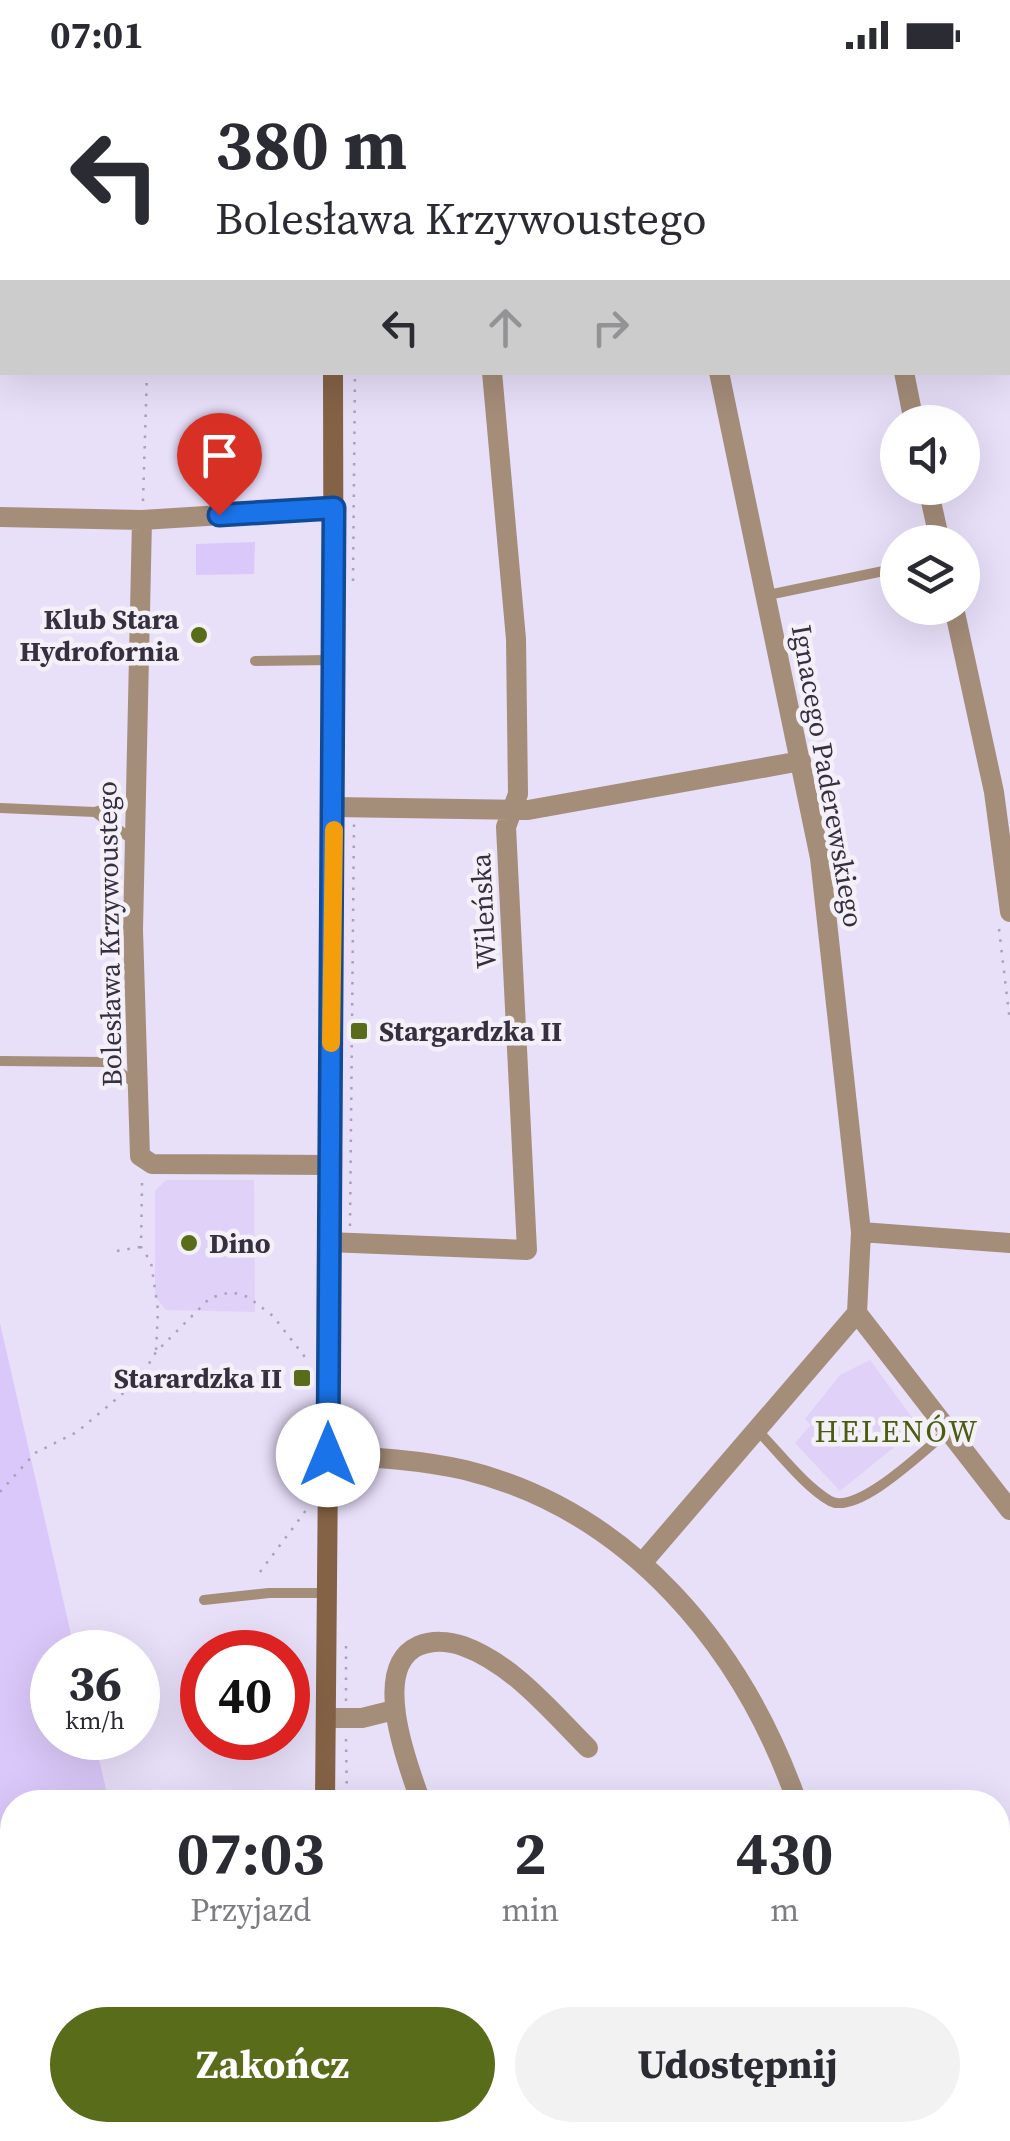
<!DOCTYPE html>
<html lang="pl">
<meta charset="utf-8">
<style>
:root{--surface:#fff;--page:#f2f2f3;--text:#2b2b33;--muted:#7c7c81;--accent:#596c1a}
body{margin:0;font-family:"Source Serif 4",serif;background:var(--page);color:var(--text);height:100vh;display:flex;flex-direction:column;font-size:38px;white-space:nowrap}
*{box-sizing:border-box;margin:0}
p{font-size:32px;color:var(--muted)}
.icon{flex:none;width:55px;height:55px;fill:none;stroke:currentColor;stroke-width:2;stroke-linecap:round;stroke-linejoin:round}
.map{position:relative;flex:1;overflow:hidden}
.sheet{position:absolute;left:0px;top:1720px;width:1010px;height:352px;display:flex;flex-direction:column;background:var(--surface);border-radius:40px 40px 0 0;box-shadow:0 10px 40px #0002}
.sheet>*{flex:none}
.banner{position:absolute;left:0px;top:0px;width:1010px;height:305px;box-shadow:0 10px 40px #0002;background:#fff;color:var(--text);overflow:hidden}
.fabs{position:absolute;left:880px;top:335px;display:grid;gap:20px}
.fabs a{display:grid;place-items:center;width:100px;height:100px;border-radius:50%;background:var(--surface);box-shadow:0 10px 40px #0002;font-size:50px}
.speed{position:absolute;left:30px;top:1560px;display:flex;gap:20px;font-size:50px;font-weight:700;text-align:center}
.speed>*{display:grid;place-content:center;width:130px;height:130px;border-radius:50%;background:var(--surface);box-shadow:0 10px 40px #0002;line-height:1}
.speed small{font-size:25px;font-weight:400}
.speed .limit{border:15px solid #d22;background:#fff;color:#111}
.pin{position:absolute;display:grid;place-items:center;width:85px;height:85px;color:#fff;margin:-102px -42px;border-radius:50% 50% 50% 0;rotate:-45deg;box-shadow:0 0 10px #0007}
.pin .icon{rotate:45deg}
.me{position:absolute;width:110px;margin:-55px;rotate:0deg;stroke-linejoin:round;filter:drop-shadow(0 0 8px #0008)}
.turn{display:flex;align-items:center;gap:35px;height:210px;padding:0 50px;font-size:45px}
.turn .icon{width:130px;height:130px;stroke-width:2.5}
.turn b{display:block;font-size:70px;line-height:85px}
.lanes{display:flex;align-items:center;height:95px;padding:0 50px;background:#0003;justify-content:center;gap:50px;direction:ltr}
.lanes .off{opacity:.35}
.eta{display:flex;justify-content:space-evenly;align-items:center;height:170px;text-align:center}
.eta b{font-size:60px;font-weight:700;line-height:70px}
.cta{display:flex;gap:20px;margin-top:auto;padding:20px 50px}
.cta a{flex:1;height:115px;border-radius:60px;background:var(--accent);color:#fff;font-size:40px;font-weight:700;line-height:115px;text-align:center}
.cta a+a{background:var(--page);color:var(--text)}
.status{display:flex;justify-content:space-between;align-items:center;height:70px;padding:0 50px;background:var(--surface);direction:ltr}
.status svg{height:28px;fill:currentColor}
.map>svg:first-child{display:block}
.built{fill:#dfd1f8}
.green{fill:#dbc8fa}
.forest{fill:#c0a8e6}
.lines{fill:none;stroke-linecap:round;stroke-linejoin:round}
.path{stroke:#aaa1b8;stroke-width:2.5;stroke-dasharray:2.5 8;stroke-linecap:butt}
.lane{stroke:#a48d79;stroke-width:10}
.street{stroke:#a48d79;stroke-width:20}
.secondary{stroke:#846245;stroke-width:20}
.route-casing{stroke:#114b97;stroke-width:25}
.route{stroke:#1a73e8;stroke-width:18}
.slow{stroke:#f59e0b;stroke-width:18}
.poi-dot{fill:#596c1a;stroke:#f3f0f8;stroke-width:4}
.labels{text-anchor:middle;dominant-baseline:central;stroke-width:9;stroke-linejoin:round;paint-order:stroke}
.poi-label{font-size:28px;font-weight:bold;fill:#362f40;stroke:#f3f0f8;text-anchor:end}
.street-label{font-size:28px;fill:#362f40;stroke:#f3f0f8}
.neighbourhood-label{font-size:30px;letter-spacing:2.5px;fill:#4b5c10;stroke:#f3f0f8}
</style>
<div class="status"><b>07:01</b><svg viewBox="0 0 49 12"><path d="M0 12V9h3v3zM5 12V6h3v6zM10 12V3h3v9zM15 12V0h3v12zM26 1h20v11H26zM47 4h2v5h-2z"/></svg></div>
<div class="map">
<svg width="1010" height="2071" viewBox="0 0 1010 2071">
<rect width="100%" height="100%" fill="#e8dff9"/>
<path class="built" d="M166,1110H254L255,1242L166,1240L155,1226V1121Z
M870,1290L919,1357L840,1421L795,1373L811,1355L805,1349L840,1305Z
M185,2060H270L269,2071H188Z"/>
<path class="green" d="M255,472L254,504L196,505V474Z
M0,1253L75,1582H52V1668H94L109,1732H12V2060H185L188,2071H0Z"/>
<path class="forest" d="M416,0H777L415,2Z"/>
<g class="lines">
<path class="path" d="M270,0V2
M143,431L147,302
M353,511L355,302
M999,859L1010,952
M142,1113L141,1177L151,1192L158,1240L156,1281
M350,1156L354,754
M117,1181L140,1177
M348,1361L349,1334
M0,1422L35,1383L77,1362L139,1310L156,1282L210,1228L231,1222L248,1227L273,1246L308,1291
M260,1502L310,1435
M346,1631V1569
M346,1669L347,1732
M0,1793L12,1815
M508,2060L512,2071
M102,2071L104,2060
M499,2071L502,2060"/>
<path class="lane" d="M0,146H2
M768,525L898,498
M255,591L331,590
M0,738L95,742L134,771
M95,742L134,729
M0,991L106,992L136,1014
M756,1359C778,1381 803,1415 830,1431C858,1446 925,1379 948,1361
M204,1530L269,1523H326
M998,1820L1010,1816
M1002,1880L1010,1896
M257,2071L259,2060"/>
<path class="street" d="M991,0L992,2
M800,2L811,0
M1008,50L1010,58
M0,88L2,93
M1008,104L1010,103
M719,302L820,788L861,1162L857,1243
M904,302L914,352
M928,418L940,472
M0,447L142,450L334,438
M142,450L133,860L140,1086L152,1094L329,1095
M954,538L994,722L1010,842
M334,737L528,740L801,691
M861,1162L1010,1173
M328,1172L527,1180L506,757L518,724L516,569L492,302
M857,1243L1010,1440
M327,1385C373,1387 420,1390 465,1400C631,1441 743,1578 797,1732
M643,1492L857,1243
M326,1648H362L394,1640
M421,1732C408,1696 370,1598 418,1576C432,1570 449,1571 463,1576C513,1594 552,1642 588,1678
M998,2050L1010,2046
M707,2060L711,2071
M908,2060L911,2071
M934,2071L968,2060"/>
<path class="secondary" d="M335,0V2
M325,1732L334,737L333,302
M299,2071L301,2060"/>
</g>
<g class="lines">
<defs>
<path id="route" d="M219,445L334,438L328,1385"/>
</defs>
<use href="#route" class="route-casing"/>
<use href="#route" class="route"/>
<path class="slow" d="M331,973L334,760"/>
</g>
<g class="poi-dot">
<circle cx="199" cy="565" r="10"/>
<rect x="349" y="951" width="20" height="20" rx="5"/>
<circle cx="189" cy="1173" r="10"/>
<rect x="292" y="1298" width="20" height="20" rx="5"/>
</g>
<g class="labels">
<g class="poi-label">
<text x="179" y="549">Klub Stara<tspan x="179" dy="32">Hydrofornia</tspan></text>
<text x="379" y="961" text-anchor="start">Stargardzka II</text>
<text x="209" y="1173" text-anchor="start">Dino</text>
<text x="282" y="1308">Starardzka II</text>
</g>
<g class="street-label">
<text transform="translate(828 706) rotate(80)">Ignacego Paderewskiego</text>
<text transform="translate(483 841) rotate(-93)">Wileńska</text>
<text transform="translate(109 864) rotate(-91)">Bolesława Krzywoustego</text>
</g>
<g class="neighbourhood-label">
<text x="897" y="1361">HELENÓW</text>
</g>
</g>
</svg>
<div class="fabs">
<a><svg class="icon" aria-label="sound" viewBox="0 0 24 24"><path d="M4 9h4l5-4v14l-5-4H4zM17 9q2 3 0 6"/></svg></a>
<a><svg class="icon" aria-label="layers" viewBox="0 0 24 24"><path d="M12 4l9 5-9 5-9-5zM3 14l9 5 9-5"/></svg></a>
</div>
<div class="speed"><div>36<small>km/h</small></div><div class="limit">40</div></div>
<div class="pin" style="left:219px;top:445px;background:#d93025"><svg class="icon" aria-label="arrive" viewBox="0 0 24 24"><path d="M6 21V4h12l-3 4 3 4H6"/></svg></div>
<svg class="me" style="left:328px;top:1385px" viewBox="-20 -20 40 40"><circle r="19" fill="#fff"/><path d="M0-13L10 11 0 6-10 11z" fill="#1a73e8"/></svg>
<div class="banner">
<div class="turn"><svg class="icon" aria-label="left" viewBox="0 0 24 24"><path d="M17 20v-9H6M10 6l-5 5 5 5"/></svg><div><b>380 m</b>Bolesława Krzywoustego</div></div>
<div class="lanes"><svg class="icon" aria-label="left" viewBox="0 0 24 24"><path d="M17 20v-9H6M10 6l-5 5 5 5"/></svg><svg class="icon off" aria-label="ahead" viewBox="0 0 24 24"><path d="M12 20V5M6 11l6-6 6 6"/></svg><svg class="icon off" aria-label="right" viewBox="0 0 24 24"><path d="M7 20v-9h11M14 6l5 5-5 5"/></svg></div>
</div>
<section class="sheet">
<div class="eta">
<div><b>07:03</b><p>Przyjazd</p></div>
<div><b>2</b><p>min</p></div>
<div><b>430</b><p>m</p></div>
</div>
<div class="cta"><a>Zakończ</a><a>Udostępnij</a></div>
</section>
</div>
